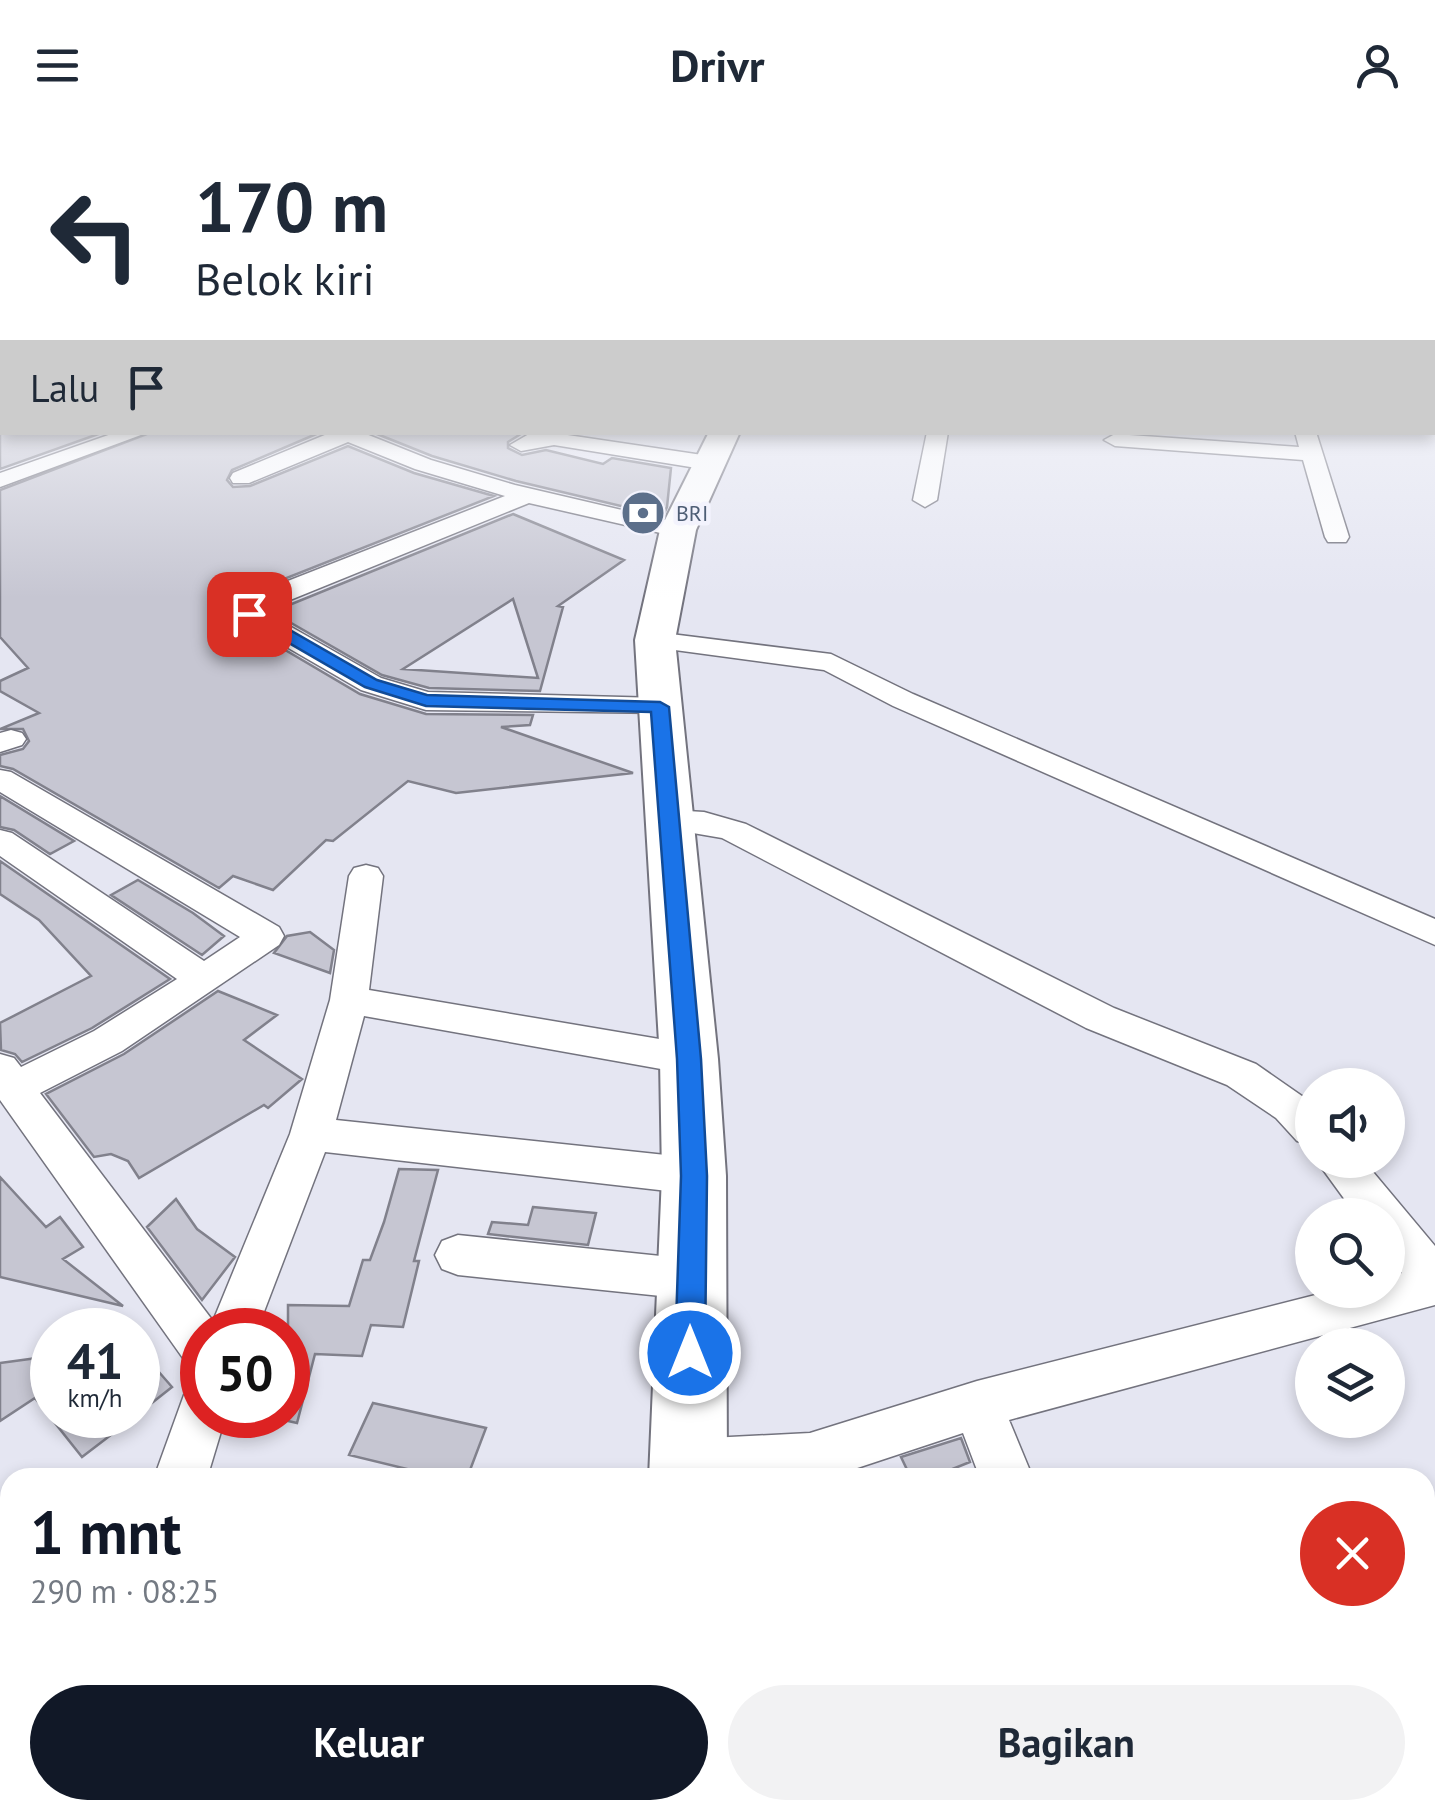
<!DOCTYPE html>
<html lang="id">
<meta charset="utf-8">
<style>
:root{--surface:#fff;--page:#f2f2f3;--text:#1f2937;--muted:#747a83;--accent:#111827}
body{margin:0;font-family:"PT Sans",sans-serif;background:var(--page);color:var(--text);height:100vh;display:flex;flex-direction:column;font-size:38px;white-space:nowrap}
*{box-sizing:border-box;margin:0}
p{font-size:32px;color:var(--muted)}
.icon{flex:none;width:55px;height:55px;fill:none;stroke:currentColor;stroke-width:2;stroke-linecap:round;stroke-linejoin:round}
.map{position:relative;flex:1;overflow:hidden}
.side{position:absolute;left:0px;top:1338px;width:1435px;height:352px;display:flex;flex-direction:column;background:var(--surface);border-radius:30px 30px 0 0;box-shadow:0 5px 15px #0003}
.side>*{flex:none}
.banner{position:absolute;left:0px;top:0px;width:1435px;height:305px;box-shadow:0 5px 15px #0003;background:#fff;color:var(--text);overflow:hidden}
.controls{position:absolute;left:1295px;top:938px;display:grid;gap:20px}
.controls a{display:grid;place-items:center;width:110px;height:110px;border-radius:50%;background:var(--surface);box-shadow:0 5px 15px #0003;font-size:50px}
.speed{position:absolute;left:30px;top:1178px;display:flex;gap:20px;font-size:50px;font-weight:700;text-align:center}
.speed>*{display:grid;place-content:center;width:130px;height:130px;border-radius:50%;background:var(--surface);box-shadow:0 5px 15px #0003;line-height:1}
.speed small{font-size:25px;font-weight:400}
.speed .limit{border:15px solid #d22;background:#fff;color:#111}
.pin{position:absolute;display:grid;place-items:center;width:85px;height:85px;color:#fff;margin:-42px;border-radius:20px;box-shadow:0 5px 15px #0006}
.me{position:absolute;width:110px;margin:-55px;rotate:0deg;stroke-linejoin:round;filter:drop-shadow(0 0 8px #0008)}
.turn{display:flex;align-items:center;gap:35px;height:210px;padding:0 30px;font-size:45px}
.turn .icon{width:130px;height:130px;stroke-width:2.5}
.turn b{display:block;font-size:70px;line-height:85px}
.then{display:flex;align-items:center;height:95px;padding:0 30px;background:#0003;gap:20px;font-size:38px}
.round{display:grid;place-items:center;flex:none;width:105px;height:105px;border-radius:52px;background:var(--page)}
.headline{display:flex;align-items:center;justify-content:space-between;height:170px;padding:0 30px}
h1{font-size:60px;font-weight:700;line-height:75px;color:var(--accent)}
.primary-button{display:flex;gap:20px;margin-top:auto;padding:20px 30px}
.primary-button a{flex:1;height:115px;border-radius:60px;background:var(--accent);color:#fff;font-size:40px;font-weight:700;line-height:115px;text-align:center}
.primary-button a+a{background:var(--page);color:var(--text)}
header{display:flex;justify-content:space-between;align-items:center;height:130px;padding:0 30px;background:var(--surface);font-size:45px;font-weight:700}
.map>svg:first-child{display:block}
.building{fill:#c6c6d2;stroke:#81818c;stroke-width:2.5;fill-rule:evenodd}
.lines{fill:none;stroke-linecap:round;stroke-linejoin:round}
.minor-casing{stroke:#73737e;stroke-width:3}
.secondary-casing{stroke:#73737e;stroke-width:4}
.minor{fill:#fff;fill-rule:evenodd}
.secondary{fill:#fff;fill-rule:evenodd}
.route{fill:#1a73e8;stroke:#114b97;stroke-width:2.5}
.labels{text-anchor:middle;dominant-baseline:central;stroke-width:9;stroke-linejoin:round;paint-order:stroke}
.far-service-label{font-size:22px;fill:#4e5e75;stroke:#f3f3fd;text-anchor:start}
</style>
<header><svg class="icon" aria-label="menu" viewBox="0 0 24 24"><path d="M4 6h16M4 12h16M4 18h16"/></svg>Drivr<svg class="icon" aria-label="person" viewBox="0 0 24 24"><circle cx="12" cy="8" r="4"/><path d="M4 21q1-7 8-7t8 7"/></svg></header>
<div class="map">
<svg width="1435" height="1689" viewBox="0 0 1435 1689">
<rect width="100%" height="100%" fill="#e5e6f2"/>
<path class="building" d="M0,302H104L0,339Z
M152,302H321L232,340L227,350L233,357L250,356L348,316L414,343L494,366L251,462L232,478L236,491L360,564L426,584L533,585L530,595L501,597L633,643L456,663L408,651L333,711L326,710L273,760L233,746L219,758L13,639L0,636V625L23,619L29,611L23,599H0L39,583L0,561V551L28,538L0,507V360Z
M372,302H524L508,312V318L522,325L546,320L603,334L612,328L671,338L667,377L663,386L516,351L432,326Z
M513,384L624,430L558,476L563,477L540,561L429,558L382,545L272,482ZM513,469L538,548L403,539Z
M0,666L74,711L50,724L14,700L0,697Z
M0,731L170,849L92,898L22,932L15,924L1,920L0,893L91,846L39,790L0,764Z
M138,750L193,783L224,806L202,825L111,765Z
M310,802L334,820L330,843L274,823L287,806Z
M218,861L277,885L244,910L302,949L268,978L264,975L139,1048L128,1031L111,1024L94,1027L46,964L124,924Z
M399,1039L438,1040L414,1131H419L403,1197L371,1195L362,1226L315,1224L297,1293L288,1291V1175L349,1176L363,1130H370L384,1092Z
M0,1047L46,1097L60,1087L83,1117L63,1129L123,1176L0,1147Z
M176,1069L197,1099L235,1127L202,1170L147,1097Z
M533,1077L596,1083L588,1115L488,1104L492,1092L528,1095Z
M138,1218L172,1257L138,1284Z
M52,1226V1285H137L82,1327L35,1268L0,1291V1233Z
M373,1273L486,1298L467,1348H444L349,1325Z
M961,1308L970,1332L930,1348H911L901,1327Z"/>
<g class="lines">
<defs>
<path id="minor" d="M2,237V249L0,250V238Z
M117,302H149L0,357V343Z
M332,302H361L431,330L515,355L686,395L690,400L678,407L529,373L263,481L381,548L428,562L660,568L670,571L675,577L670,583L426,580L361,560L240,490L236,479L252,465L505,366L415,339L348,312L249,353H233L230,348L233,343Z
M927,302H948L937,370L925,377L913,370Z
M1295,302H1316L1349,407L1346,412H1328L1325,407L1303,330L1115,316L1104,310L1115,304L1299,317Z
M554,303L709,326L720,333L709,340L554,315L521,321L510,315L529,304Z
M655,502L831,524L913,564L1435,789V815L893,576L824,540L645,516L641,510L645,504Z
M11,600L22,603L26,609L22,615L0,622V603Z
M0,640L11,642L279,797L284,806L279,815L122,921L40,963L213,1191L290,1004L330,870L349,746L354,738L366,735L378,738L383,746L369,860L689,914L703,918L709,929L703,940L689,944L364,886L336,990L694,1028L709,1034L716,1046L709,1058L694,1064L325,1022L257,1200H202V1237L185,1231L0,970V924L14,928L21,937L94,901L177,849L0,726V700L12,703L204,831L240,807L0,662Z
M670,680L704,682L746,694L1114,878L1256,934L1312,973V1015L1297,1011L1276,988L1227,955L1086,898L722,708L658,697L654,690L658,683Z
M1316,1030H1363L1435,1116V1175L1009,1290L1033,1348H980L963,1303L827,1348H670L664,1334L671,1316L690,1309L810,1303L977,1251L1335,1160H1388V1147L1402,1143L1388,1124V1085H1356Z
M458,1105L690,1129L707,1135L713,1149L707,1163L690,1169L458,1145L442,1139L435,1125L442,1111Z
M202,1258V1285H226L207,1348H154L184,1265Z
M223,1680H285L283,1689H219Z
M879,1680H941L944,1689H880Z
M1214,1680H1289L1293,1689H1217Z"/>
<path id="secondary" d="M709,302H740L696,400L675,510L718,929L726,1046L727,1348H649L662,1046L660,929L635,510L660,400Z
M598,1680H690V1689H598Z"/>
</defs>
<use href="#minor" class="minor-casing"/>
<use href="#secondary" class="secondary-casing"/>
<use href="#minor" class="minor"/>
<use href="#secondary" class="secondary"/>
</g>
<linearGradient id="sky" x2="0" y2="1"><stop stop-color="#7bb6d6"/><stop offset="0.49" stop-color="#f3f4f9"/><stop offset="1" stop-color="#f3f4f9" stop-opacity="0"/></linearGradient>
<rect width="1435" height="468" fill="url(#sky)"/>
<path class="route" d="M244,480H255L377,550L427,565L660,572L669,577L701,929L707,1046L705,1223L700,1233L690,1237L679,1233L675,1223L681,1046L677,929L651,582L426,576L365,557L244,487Z"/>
<defs>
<symbol id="bank-disc" viewBox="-11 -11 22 22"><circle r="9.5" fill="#5c6f8a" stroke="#f3f3fd"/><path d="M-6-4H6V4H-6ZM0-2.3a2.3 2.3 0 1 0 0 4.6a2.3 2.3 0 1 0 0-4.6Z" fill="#fff"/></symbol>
</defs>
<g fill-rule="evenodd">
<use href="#bank-disc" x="618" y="358" width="50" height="50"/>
</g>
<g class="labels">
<g class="far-service-label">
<text x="676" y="383">BRI</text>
</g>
</g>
</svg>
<div class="controls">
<a><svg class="icon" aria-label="sound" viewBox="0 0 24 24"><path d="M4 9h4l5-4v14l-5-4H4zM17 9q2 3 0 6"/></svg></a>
<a><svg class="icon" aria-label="search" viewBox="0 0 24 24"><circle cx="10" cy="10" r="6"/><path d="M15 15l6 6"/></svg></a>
<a><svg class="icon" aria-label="layers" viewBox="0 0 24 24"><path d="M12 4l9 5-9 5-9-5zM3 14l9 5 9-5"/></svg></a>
</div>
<div class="speed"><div>41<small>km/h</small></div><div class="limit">50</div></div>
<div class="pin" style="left:249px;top:484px;background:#d93025"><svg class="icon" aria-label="arrive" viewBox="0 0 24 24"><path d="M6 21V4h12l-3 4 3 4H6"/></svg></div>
<svg class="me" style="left:690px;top:1223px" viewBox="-20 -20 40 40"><circle r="17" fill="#1a73e8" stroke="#fff" stroke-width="3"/><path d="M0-11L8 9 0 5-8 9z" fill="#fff"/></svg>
<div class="banner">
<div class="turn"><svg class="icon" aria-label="left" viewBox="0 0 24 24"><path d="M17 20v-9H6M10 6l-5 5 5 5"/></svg><div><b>170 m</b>Belok kiri</div></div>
<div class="then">Lalu<svg class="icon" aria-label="arrive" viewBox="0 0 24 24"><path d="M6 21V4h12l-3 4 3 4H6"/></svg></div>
</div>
<section class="side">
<div class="headline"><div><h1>1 mnt</h1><p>290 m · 08:25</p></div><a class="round" style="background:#d93025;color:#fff"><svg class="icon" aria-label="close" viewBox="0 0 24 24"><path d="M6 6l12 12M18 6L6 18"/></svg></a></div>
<div class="primary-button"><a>Keluar</a><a>Bagikan</a></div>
</section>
</div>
